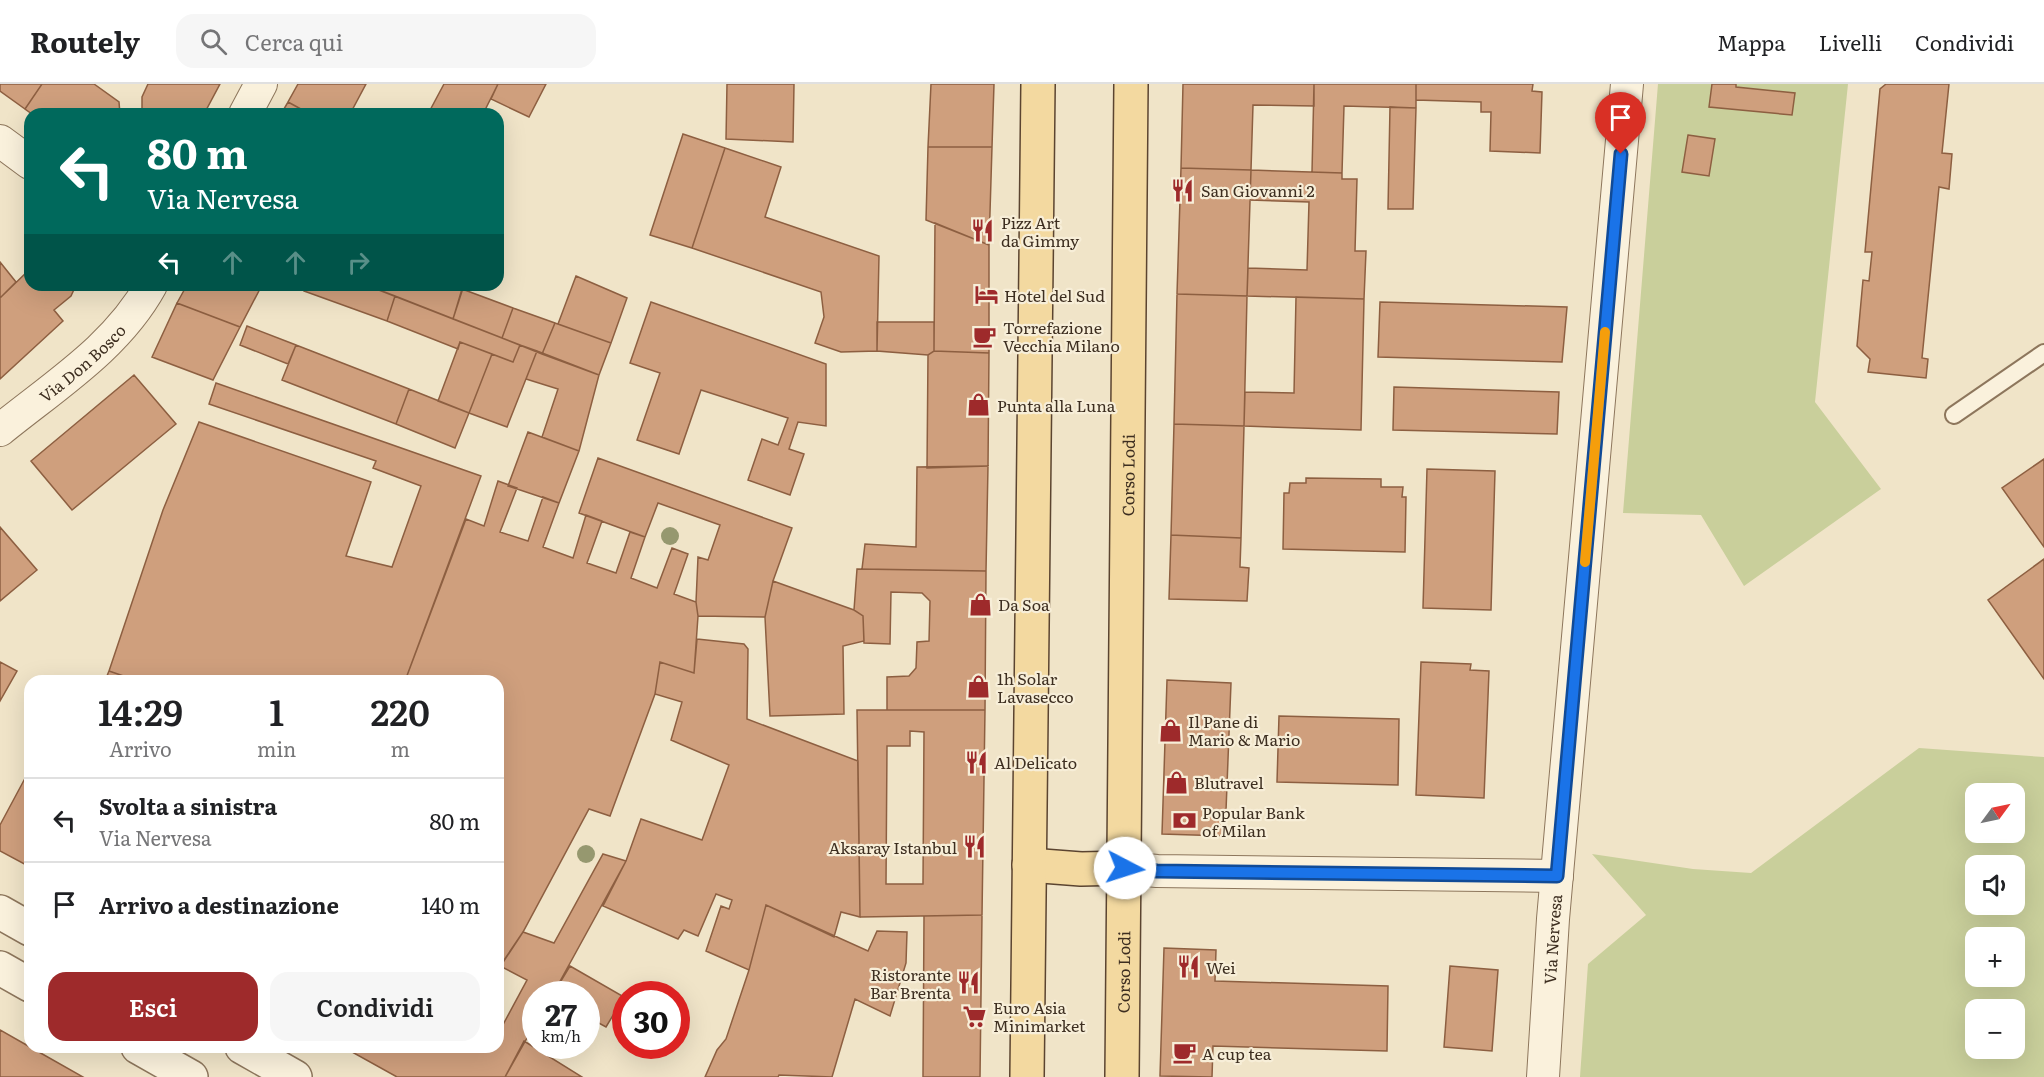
<!DOCTYPE html>
<html lang="it">
<meta charset="utf-8">
<style>
:root{--surface:#fff;--page:#f6f6f6;--text:#202124;--muted:#757577;--line:#e0e0e0;--accent:#9e2a2b}
body{margin:0;font-family:Literata,serif;background:var(--page);color:var(--text);height:100vh;display:flex;flex-direction:column;font-size:22px;white-space:nowrap}
*{box-sizing:border-box;margin:0}
p{font-size:20px;color:var(--muted)}
.icon{flex:none;width:33px;height:33px;fill:none;stroke:currentColor;stroke-width:2;stroke-linecap:round;stroke-linejoin:round}
.map{position:relative;flex:1;overflow:hidden}
.details{position:absolute;left:24px;top:591px;width:480px;height:378px;display:flex;flex-direction:column;background:var(--surface);border-radius:18px;box-shadow:0 6px 24px #0002}
.details>*{flex:none}
.guide{position:absolute;left:24px;top:24px;width:480px;height:183px;border-radius:18px;box-shadow:0 6px 24px #0002;background:#00695c;color:#fff;overflow:hidden}
.needle{width:39px;rotate:57deg}
.tools{position:absolute;left:1965px;top:699px;display:grid;gap:12px}
.tools a{display:grid;place-items:center;width:60px;height:60px;border-radius:12px;background:var(--surface);box-shadow:0 6px 24px #0002;font-size:30px}
.speed{position:absolute;left:522px;top:897px;display:flex;gap:12px;font-size:30px;font-weight:700;text-align:center}
.speed>*{display:grid;place-content:center;width:78px;height:78px;border-radius:50%;background:var(--surface);box-shadow:0 6px 24px #0002;line-height:1}
.speed small{font-size:15px;font-weight:400}
.speed .limit{border:9px solid #d22;background:#fff;color:#111}
.pin{position:absolute;display:grid;place-items:center;width:51px;height:51px;color:#fff;margin:-62px -26px;border-radius:50% 50% 50% 0;rotate:-45deg;box-shadow:0 0 6px #0007}
.pin .icon{rotate:45deg}
.me{position:absolute;width:66px;margin:-33px;rotate:95deg;stroke-linejoin:round;filter:drop-shadow(0 0 4px #0008)}
.turn{display:flex;align-items:center;gap:21px;height:126px;padding:0 24px;font-size:27px}
.turn .icon{width:78px;height:78px;stroke-width:2.5}
.turn b{display:block;font-size:42px;line-height:51px}
.lanes{display:flex;align-items:center;height:57px;padding:0 24px;background:#0003;justify-content:center;gap:30px;direction:ltr}
.lanes .off{opacity:.35}
.eta{display:flex;justify-content:space-evenly;align-items:center;height:102px;text-align:center}
.eta b{font-size:36px;font-weight:600;line-height:42px}
.action{display:flex;gap:12px;margin-top:auto;padding:12px 24px}
.action a{flex:1;height:69px;border-radius:18px;background:var(--accent);color:#fff;font-size:24px;font-weight:600;line-height:69px;text-align:center}
.action a+a{background:var(--page);color:var(--text)}
ul{padding:0;list-style:none}
li{display:flex;align-items:center;gap:18px;height:84px;padding:0 24px;border-top:2px solid var(--line)}
li div{flex:1}
li b{display:block;font-size:22px}
li em{font-style:normal}
header{display:flex;align-items:center;gap:36px;box-sizing:border-box;height:84px;padding:0 30px;background:var(--surface);border-bottom:2px solid var(--line)}
header strong{font-size:28px}
nav{display:flex;gap:33px;margin-inline-start:auto;font-size:21px}
.search{width:420px;height:54px;background:var(--page);display:flex;align-items:center;gap:15px;box-sizing:border-box;padding:0 21px;border-radius:18px;color:var(--muted);font-size:22px}
.map>svg:first-child{display:block}
.green{fill:#c9cf9b;fill-rule:evenodd}
.building{fill:#cf9f7d;stroke:#8d5f41;stroke-width:1.5;fill-rule:evenodd}
.lines{fill:none;stroke-linecap:round;stroke-linejoin:round}
.service-casing{stroke:#8d765c;stroke-width:20}
.minor-casing{stroke:#8d765c;stroke-width:34}
.tertiary-casing{stroke:#8d765c;stroke-width:36}
.primary-casing{stroke:#5b4430;stroke-width:36}
.service{stroke:#faf1dc;stroke-width:16}
.minor{stroke:#faf1dc;stroke-width:32}
.tertiary{stroke:#faf1dc;stroke-width:33}
.primary{stroke:#f3d9a0;stroke-width:33}
.tree{fill:#96986f}
.route-casing{stroke:#114b97;stroke-width:15}
.route{stroke:#1a73e8;stroke-width:10}
.slow{stroke:#f59e0b;stroke-width:10}
.labels{text-anchor:middle;dominant-baseline:central;stroke-width:4.5;stroke-linejoin:round;paint-order:stroke}
.poi-label{font-size:16px;fill:#3d2e20;stroke:#f7eed8;text-anchor:start}
.street-label{font-size:16px;fill:#3d2e20;stroke:#f7eed8}
</style>
<header>
<strong>Routely</strong>
<div class="search"><svg class="icon" aria-label="search" viewBox="0 0 24 24"><circle cx="10" cy="10" r="6"/><path d="M15 15l6 6"/></svg>Cerca qui</div>
<nav><a>Mappa</a><a>Livelli</a><a>Condividi</a></nav>
</header>
<div class="map">
<svg width="2044" height="993" viewBox="0 0 2044 993">
<rect width="100%" height="100%" fill="#f0e4c8"/>
<path class="green" d="M1658,0H1848L1815,318L1881,405L1744,502L1701,431L1623,429Z
M1919,664L2044,673V993H1580L1588,880L1646,831L1592,770L1693,785L1751,789ZM1976,710H2014V748H1976ZM1976,782H2014V820H1976ZM1976,854H2014V892H1976ZM1976,926H2014V964H1976Z"/>
<path class="building" d="M0,0H42L25,25L0,7Z
M42,0H94L119,18L120,30H32L25,25Z
M148,0H220L204,30H133L142,28V13Z
M298,0H366L350,30H310L288,18Z
M444,0H498L483,30H428Z
M498,0H546L529,33L491,15Z
M727,0H794L793,58L726,55Z
M931,0H994L992,63H928Z
M1183,0H1314V22L1253,21L1251,86L1181,84Z
M1314,0H1416V24L1344,22L1342,89L1312,88Z
M1416,0H1533L1532,7L1542,8L1540,69L1490,67L1491,28H1481V18L1416,16Z
M1712,0H1736V3L1795,9L1792,31L1709,23Z
M1886,0H1949L1942,69L1952,70L1949,105L1939,103L1922,274L1928,275L1926,294L1868,288L1870,275L1857,262L1863,196L1869,197L1872,168H1865L1880,5Z
M288,18L310,30H281Z
M1390,23L1416,24L1413,125H1388Z
M683,50L725,64L692,164L650,151Z
M1688,51L1715,55L1709,92L1682,88Z
M928,63H992L989,161L926,136Z
M725,64L781,83L765,133L879,172L877,267L841,268L815,259L824,233L821,208L692,164Z
M1181,84L1251,86L1247,212L1177,210Z
M1251,86L1342,89V95H1357L1355,167H1366L1364,215L1247,212L1248,184L1307,186L1309,118L1250,116Z
M935,139L989,161V269L934,267Z
M0,178L16,198L0,214Z
M30,185V201H76L71,212L54,226L63,237L0,295V214Z
M576,192L627,214L611,259L558,240Z
M187,201H262L240,243L177,219Z
M306,201H366L395,212L387,237L304,207Z
M366,201H464L453,235Z
M462,205L513,224L502,254L453,235Z
M1177,210L1247,212L1244,342L1174,340Z
M395,212L520,261L513,278L460,258L458,265L387,237Z
M1296,213L1364,215L1361,346L1244,342L1245,308L1294,309Z
M651,218L826,280V342L798,338L789,365L804,370L790,411L748,396L762,355L778,361L788,334L701,306L679,370L637,356L660,289L630,279Z
M1380,218L1567,223L1562,278L1378,273Z
M177,219L240,243L213,296L152,273Z
M513,224L555,239L542,270L502,254Z
M877,238H934V267L928,271L877,267Z
M555,239L611,259L599,291L542,270Z
M247,242L296,261L288,280L240,261Z
M460,258L492,270L469,329L438,317Z
M296,261L409,305L396,340L282,296Z
M520,261L537,267L507,343L469,329L492,270L513,278Z
M537,267L599,291L579,367L542,353L558,305L526,295Z
M934,267L989,269L988,382L927,384L928,271Z
M134,291L176,340L72,426L31,377Z
M216,299L481,392L405,597H138L109,587L163,426L199,338L371,398L346,472L392,483L421,402L373,384L376,377L209,320Z
M1394,303L1559,308L1557,350L1393,346Z
M409,305L469,329L455,364L396,340Z
M1174,340L1244,342L1241,454L1171,451Z
M528,348L579,367L559,419L508,402Z
M598,374L792,444L773,497L765,533L698,532L696,518L698,473L708,476L720,441L658,419L645,453L579,429Z
M2044,375V463L2002,404Z
M988,382L986,487L862,485L865,460L916,463L917,383Z
M1427,385L1495,387L1491,526L1423,524Z
M1306,394L1381,395V403H1403L1402,413H1406L1405,468L1283,465L1284,409H1289L1290,399H1306Z
M498,397L517,404L500,448L528,457L543,413L559,419L543,463L573,474L586,431L602,437L587,479L616,489L630,448L645,453L631,494L657,504L672,464L688,470L674,510L696,518L698,532L694,589L660,578L655,610L610,732L589,725L523,848L498,886V597H405L466,435L484,442Z
M0,443L37,486L0,517Z
M1171,451L1241,454L1240,483L1249,484L1247,517L1169,515Z
M2044,475V595L1988,516Z
M857,485L986,487L985,626H887V593L909,592L916,584L917,558L929,557L930,517L922,509L891,508L890,560L864,559L863,532L854,526Z
M773,497L854,526L863,532L864,557L843,562L844,630L770,632L765,533Z
M697,555L744,560L748,565L747,635L858,677L860,833L841,828L834,853L766,821L749,886L706,867L721,822L729,825L732,816L716,810L698,852L684,846L678,855L603,822L626,777L641,735L702,756L729,681L671,656L682,618L655,610L660,578L694,589Z
M0,578L17,587L0,617Z
M1421,578L1471,580L1470,586L1489,587L1484,714L1416,711Z
M109,587L138,597H105Z
M1167,596L1231,599L1225,752L1162,750Z
M857,626H985L982,831L860,833ZM910,647L924,648L923,800H886L887,662H910Z
M1279,632L1399,635L1398,701L1277,698Z
M30,685V783L0,767V741Z
M603,770L626,777L553,910H536V938L505,993H397L343,963H498V950L527,896L500,882L523,848L554,859Z
M766,821L868,867L877,847L907,848L906,879L890,932L855,915L832,993L779,991L778,993H705L717,966L726,955L749,886Z
M982,831L980,993H923L924,832Z
M1164,864L1216,866L1215,897L1388,902L1387,967L1213,962L1212,993L1160,992Z
M570,882L624,913L606,943L586,932V910H553Z
M1450,882L1498,886L1492,967L1444,963Z
M0,946L30,963L83,993H0Z
M524,957L582,993H505Z"/>
<g class="lines">
<defs>
<path id="service" d="M1954,331L2044,269"/>
<g id="minor">
<path d="M245,30L261,0"/>
<path d="M0,57L30,79"/>
<path id="s1" d="M0,346C54,302 117,263 151,201"/>
<path d="M1125,784L1157,787L1557,792"/>
<path id="s2" d="M1543,993L1553,835L1627,0"/>
</g>
<path id="tertiary" d="M0,828L30,845
M0,884L30,901
M138,963L191,993
M242,963L295,993"/>
<g id="primary">
<path d="M1029,781L1081,785L1125,784"/>
<path d="M1027,993L1038,0"/>
<path id="s3" d="M1122,993L1131,0"/>
</g>
</defs>
<use href="#service" class="service-casing"/>
<use href="#minor" class="minor-casing"/>
<use href="#tertiary" class="tertiary-casing"/>
<use href="#primary" class="primary-casing"/>
<use href="#service" class="service"/>
<use href="#minor" class="minor"/>
<use href="#tertiary" class="tertiary"/>
<use href="#primary" class="primary"/>
</g>
<g class="tree">
<circle cx="670" cy="452" r="9"/>
<circle cx="586" cy="770" r="9"/>
</g>
<g class="lines">
<defs>
<path id="route" d="M1125,784L1157,787L1557,792L1621,70"/>
</defs>
<use href="#route" class="route-casing"/>
<use href="#route" class="route"/>
<path class="slow" d="M1585,478L1605,248"/>
</g>
<defs>
<symbol id="restaurant-bare" viewBox="-9 -9 18 18"><path d="M-5-6h1v4h1v-4h1v4h1v-4h1v5L-1.5 .5V6h-2V.5L-5-1ZM5-6V6H3V1.5H1.5Q1.5-4 5-6Z" fill="#9e2a2b" stroke="#f7eed8" stroke-width="2.5" paint-order="stroke"/></symbol>
<symbol id="hotel-bare" viewBox="-9 -9 18 18"><path d="M-6-4.5h1.5V1H6V5H4.5V3h-9V5H-6ZM-4 0a1.8 1.8 0 1 1 3.6 0ZM.5 0V-2.5h3Q6-2.5 6 0Z" fill="#9e2a2b" stroke="#f7eed8" stroke-width="2.5" paint-order="stroke"/></symbol>
<symbol id="cafe-bare" viewBox="-9 -9 18 18"><path d="M-5.5-4.5H6V0H3Q3 3.5 0 3.5H-2.5Q-5.5 3.5-5.5 0ZM3-3.2v2h1.7v-2ZM-6 4.5H4V6H-6Z" fill="#9e2a2b" stroke="#f7eed8" stroke-width="2.5" paint-order="stroke"/></symbol>
<symbol id="shop-bare" viewBox="-9 -9 18 18"><path d="M-5-2.5h2.3a2.7 3.5 0 0 1 5.4 0H5L5.5 6h-11ZM-1.5-2.5h3a1.5 2.3 0 0 0-3 0Z" fill="#9e2a2b" stroke="#f7eed8" stroke-width="2.5" paint-order="stroke"/></symbol>
<symbol id="bank-bare" viewBox="-9 -9 18 18"><path d="M-6-4H6V4H-6ZM0-2.3a2.3 2.3 0 1 0 0 4.6a2.3 2.3 0 1 0 0-4.6Z" fill="#9e2a2b" stroke="#f7eed8" stroke-width="2.5" paint-order="stroke"/></symbol>
<symbol id="supermarket-bare" viewBox="-9 -9 18 18"><path d="M-6-5.5h2.5l.6 2H6L4.5 2H-2.5L-4.4-4H-6ZM-1.5 3.2a1.3 1.3 0 1 0 .1 0ZM3 3.2a1.3 1.3 0 1 0 .1 0Z" fill="#9e2a2b" stroke="#f7eed8" stroke-width="2.5" paint-order="stroke"/></symbol>
</defs>
<g fill-rule="evenodd">
<use href="#restaurant-bare" x="1166" y="90" width="33" height="33"/>
<use href="#restaurant-bare" x="966" y="130" width="33" height="33"/>
<use href="#hotel-bare" x="970" y="194" width="33" height="33"/>
<use href="#cafe-bare" x="968" y="236" width="33" height="33"/>
<use href="#shop-bare" x="962" y="304" width="33" height="33"/>
<use href="#shop-bare" x="964" y="504" width="33" height="33"/>
<use href="#shop-bare" x="962" y="586" width="33" height="33"/>
<use href="#shop-bare" x="1154" y="630" width="33" height="33"/>
<use href="#restaurant-bare" x="960" y="662" width="33" height="33"/>
<use href="#shop-bare" x="1160" y="682" width="33" height="33"/>
<use href="#bank-bare" x="1168" y="720" width="33" height="33"/>
<use href="#restaurant-bare" x="958" y="746" width="33" height="33"/>
<use href="#restaurant-bare" x="1172" y="866" width="33" height="33"/>
<use href="#restaurant-bare" x="952" y="882" width="33" height="33"/>
<use href="#supermarket-bare" x="958" y="916" width="33" height="33"/>
<use href="#cafe-bare" x="1168" y="952" width="33" height="33"/>
</g>
<g class="labels">
<g class="poi-label">
<text x="1201" y="106">San Giovanni 2</text>
<text x="1001" y="138">Pizz Art<tspan x="1001" dy="18">da Gimmy</tspan></text>
<text x="1004" y="211">Hotel del Sud</text>
<text x="1003" y="243">Torrefazione<tspan x="1003" dy="18">Vecchia Milano</tspan></text>
<text x="997" y="321">Punta alla Luna</text>
<text x="998" y="520">Da Soa</text>
<text x="997" y="594">1h Solar<tspan x="997" dy="18">Lavasecco</tspan></text>
<text x="1188" y="637">Il Pane di<tspan x="1188" dy="18">Mario &amp; Mario</tspan></text>
<text x="994" y="678">Al Delicato</text>
<text x="1194" y="698">Blutravel</text>
<text x="1202" y="728">Popular Bank<tspan x="1202" dy="18">of Milan</tspan></text>
<text x="957" y="763" text-anchor="end">Aksaray Istanbul</text>
<text x="1206" y="883">Wei</text>
<text x="951" y="890" text-anchor="end">Ristorante<tspan x="951" dy="18">Bar Brenta</tspan></text>
<text x="993" y="923">Euro Asia<tspan x="993" dy="18">Minimarket</tspan></text>
<text x="1202" y="969">A cup tea</text>
</g>
<g class="street-label">
<text stroke="none"><textPath href="#s1" startOffset="106">Via Don Bosco</textPath></text>
<text stroke="none"><textPath href="#s3" startOffset="602">Corso Lodi</textPath></text>
<text stroke="none"><textPath href="#s2" startOffset="138">Via Nervesa</textPath></text>
<text stroke="none"><textPath href="#s3" startOffset="105">Corso Lodi</textPath></text>
</g>
</g>
</svg>
<div class="tools">
<a><svg class="needle" viewBox="-14 -14 28 28"><path d="M0-13l5 13h-10z" fill="#e53935"/><path d="M0 13l5-13h-10z" fill="#757577"/></svg></a>
<a><svg class="icon" aria-label="sound" viewBox="0 0 24 24"><path d="M4 9h4l5-4v14l-5-4H4zM17 9q2 3 0 6"/></svg></a>
<a>+</a>
<a>−</a>
</div>
<div class="speed"><div>27<small>km/h</small></div><div class="limit">30</div></div>
<div class="pin" style="left:1621px;top:70px;background:#d93025"><svg class="icon" aria-label="arrive" viewBox="0 0 24 24"><path d="M6 21V4h12l-3 4 3 4H6"/></svg></div>
<svg class="me" style="left:1125px;top:784px" viewBox="-20 -20 40 40"><circle r="19" fill="#fff"/><path d="M0-13L10 11 0 6-10 11z" fill="#1a73e8"/></svg>
<div class="guide">
<div class="turn"><svg class="icon" aria-label="left" viewBox="0 0 24 24"><path d="M17 20v-9H6M10 6l-5 5 5 5"/></svg><div><b>80 m</b>Via Nervesa</div></div>
<div class="lanes"><svg class="icon" aria-label="left" viewBox="0 0 24 24"><path d="M17 20v-9H6M10 6l-5 5 5 5"/></svg><svg class="icon off" aria-label="ahead" viewBox="0 0 24 24"><path d="M12 20V5M6 11l6-6 6 6"/></svg><svg class="icon off" aria-label="ahead" viewBox="0 0 24 24"><path d="M12 20V5M6 11l6-6 6 6"/></svg><svg class="icon off" aria-label="right" viewBox="0 0 24 24"><path d="M7 20v-9h11M14 6l5 5-5 5"/></svg></div>
</div>
<section class="details">
<div class="eta">
<div><b>14:29</b><p>Arrivo</p></div>
<div><b>1</b><p>min</p></div>
<div><b>220</b><p>m</p></div>
</div>
<ul>
<li><svg class="icon" aria-label="left" viewBox="0 0 24 24"><path d="M17 20v-9H6M10 6l-5 5 5 5"/></svg><div><b>Svolta a sinistra</b><p>Via Nervesa</p></div><em>80 m</em></li>
<li><svg class="icon" aria-label="arrive" viewBox="0 0 24 24"><path d="M6 21V4h12l-3 4 3 4H6"/></svg><div><b>Arrivo a destinazione</b></div><em>140 m</em></li>
</ul>
<div class="action"><a>Esci</a><a>Condividi</a></div>
</section>
</div>
